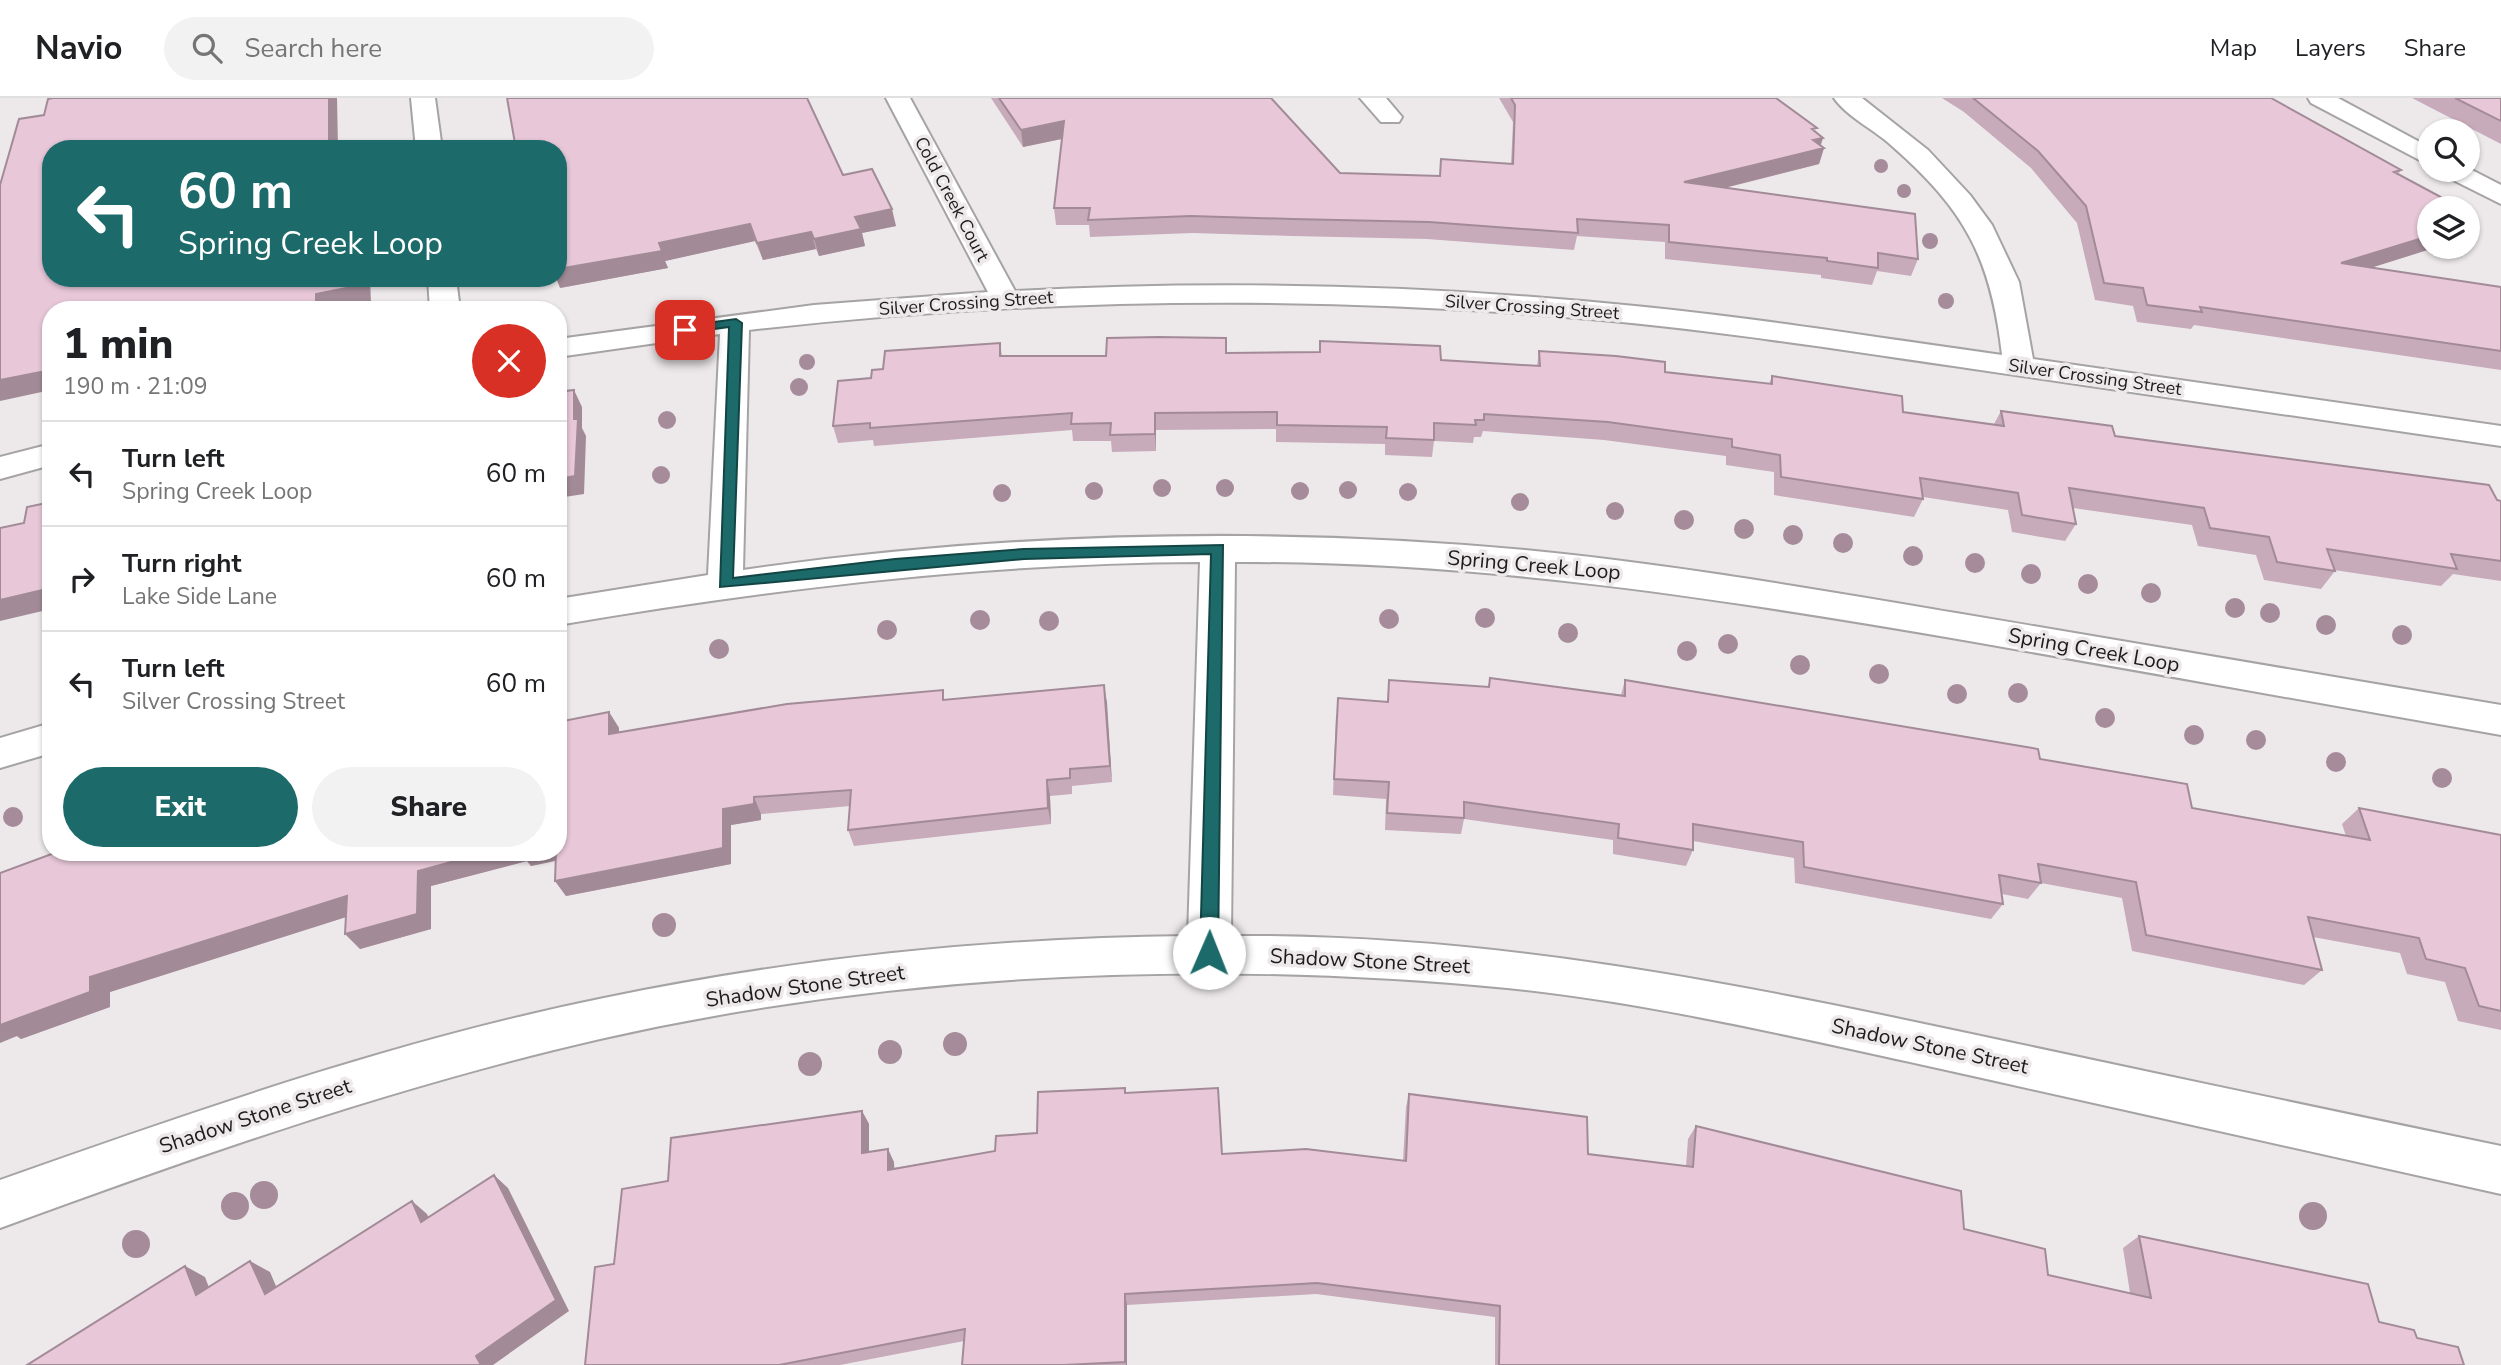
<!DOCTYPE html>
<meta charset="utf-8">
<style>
:root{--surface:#fff;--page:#f2f2f2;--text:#202124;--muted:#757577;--line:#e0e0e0;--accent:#1d6a6a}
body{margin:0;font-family:"Nunito Sans",sans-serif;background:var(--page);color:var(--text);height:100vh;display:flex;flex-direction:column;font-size:26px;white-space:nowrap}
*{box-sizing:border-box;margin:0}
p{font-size:23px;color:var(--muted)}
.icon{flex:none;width:38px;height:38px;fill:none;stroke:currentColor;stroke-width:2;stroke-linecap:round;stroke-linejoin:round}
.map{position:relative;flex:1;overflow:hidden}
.side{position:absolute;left:42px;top:203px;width:525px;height:560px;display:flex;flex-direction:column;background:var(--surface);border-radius:28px;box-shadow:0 2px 5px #0004}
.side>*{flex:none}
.hud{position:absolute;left:42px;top:42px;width:525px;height:147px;border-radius:28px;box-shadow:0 2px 5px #0004;background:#1d6a6a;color:#fff;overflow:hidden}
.buttons{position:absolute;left:2417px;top:21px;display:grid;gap:14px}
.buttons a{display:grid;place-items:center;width:63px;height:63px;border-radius:50%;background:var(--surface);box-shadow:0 2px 5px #0004;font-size:35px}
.pin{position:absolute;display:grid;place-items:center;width:60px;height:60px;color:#fff;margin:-30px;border-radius:14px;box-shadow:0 4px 10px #0006}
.me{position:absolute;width:77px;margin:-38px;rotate:1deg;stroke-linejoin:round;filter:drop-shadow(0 0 5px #0008)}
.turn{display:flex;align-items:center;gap:24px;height:147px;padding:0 21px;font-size:32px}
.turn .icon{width:91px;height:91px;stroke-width:2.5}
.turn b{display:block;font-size:49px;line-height:60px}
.round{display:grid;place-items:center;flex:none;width:74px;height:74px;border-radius:37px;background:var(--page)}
.headline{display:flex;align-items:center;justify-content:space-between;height:119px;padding:0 21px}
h1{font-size:42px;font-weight:800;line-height:52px}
.cta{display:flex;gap:14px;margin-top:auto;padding:14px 21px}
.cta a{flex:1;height:80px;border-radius:42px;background:var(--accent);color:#fff;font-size:28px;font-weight:800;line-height:80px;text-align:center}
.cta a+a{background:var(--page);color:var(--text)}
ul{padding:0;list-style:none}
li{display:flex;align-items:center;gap:21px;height:105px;padding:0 21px;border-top:2px solid var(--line)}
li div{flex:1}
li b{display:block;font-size:26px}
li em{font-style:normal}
header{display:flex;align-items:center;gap:42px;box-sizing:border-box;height:98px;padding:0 35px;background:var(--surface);border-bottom:2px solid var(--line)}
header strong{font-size:33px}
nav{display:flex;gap:38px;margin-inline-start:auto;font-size:24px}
.search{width:490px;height:63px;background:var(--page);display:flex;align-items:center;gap:18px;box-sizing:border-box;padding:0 24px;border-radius:38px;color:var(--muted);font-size:26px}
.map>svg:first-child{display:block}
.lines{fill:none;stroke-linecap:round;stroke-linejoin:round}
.minor-casing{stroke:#a6a3a4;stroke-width:4}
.minor{fill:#fff;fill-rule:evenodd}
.tree{fill:#a68b9a}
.wall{fill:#c7abba}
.shaded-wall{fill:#a28b97}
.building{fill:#e7c7d8;stroke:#a28b97;stroke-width:2}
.route{fill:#1d6a6a;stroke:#134545;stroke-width:2}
.labels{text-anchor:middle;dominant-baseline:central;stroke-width:7;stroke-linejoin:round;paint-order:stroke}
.far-street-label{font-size:18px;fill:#1d1c1c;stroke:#ede9eb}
.street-label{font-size:21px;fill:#1d1c1c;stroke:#ede9eb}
</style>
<header>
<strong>Navio</strong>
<div class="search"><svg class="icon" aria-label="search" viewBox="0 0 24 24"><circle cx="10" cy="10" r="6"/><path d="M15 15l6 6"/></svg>Search here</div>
<nav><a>Map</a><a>Layers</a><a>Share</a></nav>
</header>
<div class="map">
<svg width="2501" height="1267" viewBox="0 0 2501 1267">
<rect width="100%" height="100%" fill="#ede9eb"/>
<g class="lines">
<defs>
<path id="minor" d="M411,0H435L442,51H416Z
M886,0H910L1015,193C1222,182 1429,187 1635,208C1758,220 1880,240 2002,257C1991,160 1965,112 1892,48C1875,32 1847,19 1834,0H1862L1928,52L1970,97L1992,127L2019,184L2033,261L2501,328V348C2323,322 2145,296 1967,270C1841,252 1716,232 1589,221C1310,196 1028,200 749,232L743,472C1000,435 1266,428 1525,452C1670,466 1813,491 1956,515C2138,545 2319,577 2501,607V637C2324,606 2146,574 1969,543C1725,501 1483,463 1235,464L1231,838C1490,836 1729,884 1981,938C2154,975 2328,1012 2501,1048V1096C2313,1054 2125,1012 1937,970C1795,939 1652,905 1507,890C1206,861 896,874 600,941C395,988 197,1058 0,1130V1082C198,1012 398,942 604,900C796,860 992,840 1188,838L1200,464C984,465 771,491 558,527V501L708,477L720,236L558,259V241L814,207L988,194Z
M1360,0H1386L1402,19L1399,24H1381Z
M2308,0H2338L2429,49V67L2311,5Z
M2468,70L2501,87V106L2443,77L2439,72Z
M428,180H456L460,212H430Z
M51,346V367L0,381V359Z
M51,625V655L0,670V640Z"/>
</defs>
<use href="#minor" class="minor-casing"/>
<use href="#minor" class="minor"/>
</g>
<g class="tree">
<circle cx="1881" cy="68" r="7"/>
<circle cx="1904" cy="93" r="7"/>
<circle cx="1930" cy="143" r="8"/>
<circle cx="1946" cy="203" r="8"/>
<circle cx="807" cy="264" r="8"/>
<circle cx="799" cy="289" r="9"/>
<circle cx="667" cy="322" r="9"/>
<circle cx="661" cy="377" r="9"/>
<circle cx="1162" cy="390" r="9"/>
<circle cx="1225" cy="390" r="9"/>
<circle cx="1348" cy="392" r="9"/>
<circle cx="1094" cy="393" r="9"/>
<circle cx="1300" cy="393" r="9"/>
<circle cx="1408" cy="394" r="9"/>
<circle cx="1002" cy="395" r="9"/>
<circle cx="1520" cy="404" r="9"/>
<circle cx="1615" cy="413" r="9"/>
<circle cx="1684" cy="422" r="10"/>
<circle cx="1744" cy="431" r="10"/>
<circle cx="1793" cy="437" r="10"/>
<circle cx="1843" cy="445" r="10"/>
<circle cx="1913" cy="458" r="10"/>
<circle cx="1975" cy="465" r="10"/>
<circle cx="2031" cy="476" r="10"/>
<circle cx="2088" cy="486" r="10"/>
<circle cx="2151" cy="495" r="10"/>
<circle cx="2235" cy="510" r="10"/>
<circle cx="2270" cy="515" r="10"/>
<circle cx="1485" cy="520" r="10"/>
<circle cx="1389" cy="521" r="10"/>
<circle cx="980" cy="522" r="10"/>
<circle cx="1049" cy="523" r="10"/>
<circle cx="2326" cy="527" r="10"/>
<circle cx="887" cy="532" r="10"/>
<circle cx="1568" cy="535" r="10"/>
<circle cx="2402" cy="537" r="10"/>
<circle cx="1728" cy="546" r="10"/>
<circle cx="719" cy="551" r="10"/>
<circle cx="1687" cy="553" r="10"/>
<circle cx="1800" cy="567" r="10"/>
<circle cx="1879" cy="576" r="10"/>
<circle cx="2018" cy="595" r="10"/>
<circle cx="1957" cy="596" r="10"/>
<circle cx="2105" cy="620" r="10"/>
<circle cx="2194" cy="637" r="10"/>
<circle cx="2256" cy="642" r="10"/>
<circle cx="2336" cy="664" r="10"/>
<circle cx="2442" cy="680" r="10"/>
<circle cx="13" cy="719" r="10"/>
<circle cx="664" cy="827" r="12"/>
<circle cx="955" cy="946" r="12"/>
<circle cx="890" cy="954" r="12"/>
<circle cx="810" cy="966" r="12"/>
<circle cx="264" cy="1097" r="14"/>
<circle cx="235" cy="1108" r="14"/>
<circle cx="2313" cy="1118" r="14"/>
<circle cx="136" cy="1146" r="14"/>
</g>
<path class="wall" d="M991,0H1271L1340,75L1440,78L1441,61L1511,66L1513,24L1499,0H1776L1823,40L1821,47L1824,50L1819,66L1725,90L1918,161L1911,178L1877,173L1872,187L1821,180V177L1665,161V144L1577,138L1574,152L1427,141L1292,138L1192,135L1090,139L1089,127H1056L1054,110L1062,41L1023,49Z
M1942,0H2271L2401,72L2398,76L2452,105L2448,110H2429L2437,149L2370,170L2501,189V272L2194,227L2191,231L2137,224L2133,208L2095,202L2077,125L2031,70L1964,14Z
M2412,0H2501V46Z
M843,77L896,128L862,135L865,148L819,158L816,151L763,162L755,143L665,163L668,170L560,190Z
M1320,243L1441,262L1537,268L1539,253L1665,274L1769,286L1772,278L1903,314L1994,326L2001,313L2115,338L2501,403V483L2453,476L2441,488L2334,472L2335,473L2321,491L2264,482L2256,457L2198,448L2192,427L2073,410L2076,426L2065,443L2012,434L2008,412L1923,399V401L1914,419L1774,397V374L1726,367V358L1604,342L1483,333L1481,339H1474L1473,345L1434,343L1432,359L1385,357V346L1276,344V331L1156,332V353L1112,354L1111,343H1073L1072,332L874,348L873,342L838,345L833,328L871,280L883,271L1000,245L1002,258H1106L1319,254Z
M1490,580L1621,597L1625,582L2040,661L2192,710L2346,738L2342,726L2359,710L2501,737V932L2458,923L2445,884L2407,876L2400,855L2313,839L2322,872L2304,887L2132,853L2122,800L2041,785L2028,801L2002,796L2003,806L1991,821L1795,785L1794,760L1693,743V752L1686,768L1613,756V742L1464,721L1461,736L1385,732L1386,701L1333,697L1336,617L1387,604L1389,582L1488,589Z
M1104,587L1112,684L1072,688V696L1050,698L1051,726L854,748L848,732L850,708L761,716V722L731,727V766L566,798L555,783L556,763L531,768L527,763L431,788V831L360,851L346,819L110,894V909L21,941L17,938L57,754H558L609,614L619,630V635L946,602Z
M1126,995L1222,1056L1403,1063L1406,1009L1409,996L1588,1056L1686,1068L1688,1041L1696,1028L1964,1131L2048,1177L2130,1195L2123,1150L2139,1138L2379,1224L2417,1240L2464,1267H1495V1219L1316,1196L1127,1207V1267H962L964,1243L840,1267H585L614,1166L668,1083L862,1013L869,1026V1054L894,1064V1070L995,1053L1037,1035Z"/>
<path class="shaded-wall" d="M329,0H337L338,51H329Z
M1064,23L1066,40L1023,49L1021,32Z
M1823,40L1819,51L1824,50L1819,66L1680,101L1684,84Z
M2452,105L2448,110H2437Z
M892,111L896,128L862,135L865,148L819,158L814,141L855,119Z
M750,126L755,143L665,163L668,170L560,190L556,180H558V171L659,145Z
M811,134L816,151L763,162L757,145Z
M2429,138V149H2437L2329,183L2341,165Z
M361,180H370L371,205L336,212H315L316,196Z
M512,180H536L514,185Z
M51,272V292L0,303V282Z
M574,292L582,309V330L586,338L584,396L558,400V381L574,321Z
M1155,315L1156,332V353L1155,336Z
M51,490V511L0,523V502Z
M1104,587L1107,604L1112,684L1110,668Z
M609,614L619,630V653L609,636Z
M1047,682L1050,698L1051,726L1048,710Z
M754,699L761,716V722L731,727V766L566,798L555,783L723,711Z
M488,754H558L567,760L531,768L527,763L431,788V831L360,851L345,836L418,773Z
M347,798L362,814L110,894V909L21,941L17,938L0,945V922L90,879Z
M862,1013L869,1026V1068L862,1055Z
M888,1051L894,1064L895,1084L888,1072Z
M494,1077L508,1090L569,1213L493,1267H481L476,1258Z
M412,1103L427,1116L436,1136L421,1124Z
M250,1163L270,1174L284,1207L265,1196Z
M185,1168L205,1179L216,1208L196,1197Z
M1125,1196L1127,1207V1267H1126L1125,1264Z"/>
<path class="building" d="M53,0H329V51H51V180H361V187L316,196V212H51V272L0,282V87L19,21L44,17L48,1Z
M507,0H807L843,77L872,71L892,111L855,119L861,131L814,141L811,134L757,145L750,126L659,145L662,153L558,171V51H516Z
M999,0H1271L1340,75L1440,78L1441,61L1513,66L1515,7L1511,0H1776L1817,30L1812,31L1823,40L1813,42L1824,50L1684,84L1915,116L1918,161L1878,155V170L1827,163V160L1669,144V127L1577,121L1578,135L1429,124L1292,121L1191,118L1088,122L1090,110H1054L1064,23L1021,32Z
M1973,0H2271L2401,72L2394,74L2452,105L2438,109L2439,110H2429V138L2341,165L2501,189V253L2200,209L2202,214L2147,207L2143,190L2104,185L2086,108L2038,53Z
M2455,0H2501V23Z
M1158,239L1226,240V255L1320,254V243L1440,248L1441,262L1540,268L1539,253L1616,258L1665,264V274L1772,286V278L1902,298L1903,314L2004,328L2001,313L2112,328L2115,338L2489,387L2497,402L2501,403V463L2451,456L2457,471L2327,451L2335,473L2277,464L2269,439L2210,430L2204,410L2069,390L2076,426L2022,417L2018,395L1920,380L1923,401L1781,379L1780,357L1732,349V341L1608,324L1484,316V322H1475L1476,327L1434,325V342L1386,340L1387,329L1277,327V314L1155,315V336L1110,337L1111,325L1071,326L1072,315L870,330V325L833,328L838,283L871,280L872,272L883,271L885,253L1000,245V258H1106L1107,240Z
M574,292V321H578L575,378L558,381V294Z
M51,404V490L0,502V430L24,425L27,409Z
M1490,580L1625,598V582L2038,651L2040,661L2187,686L2192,710L2370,742L2359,710L2501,737V913L2479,908L2465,870L2426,861L2419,840L2308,819L2322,872L2146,837L2136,784L2038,766L2041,785L1999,777L2003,806L1804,769L1803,744L1693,726V752L1618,740L1619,726L1464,704V720L1387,715L1389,684L1334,681L1338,600L1388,604L1389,582L1489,589Z
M1104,587L1110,668L1070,671V680L1047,682L1048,710L848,732L851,692L754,699V706L723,711V750L555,783L556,754H558V624L609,614V636L787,606L943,592V602Z
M57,754H488L418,773L417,816L345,836L347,798L90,879V894L0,927V775Z
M1125,990V995L1218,990L1222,1056L1306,1051L1406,1063L1409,996L1587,1019L1588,1056L1693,1069L1696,1028L1961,1093L1964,1131L2045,1151L2048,1177L2151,1200L2139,1138L2368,1186L2379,1224L2414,1232L2417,1240L2458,1249L2464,1267H1499L1500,1208L1317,1185L1125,1196V1264L1064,1267H962L965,1231L779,1267H585L595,1169L614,1166L622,1091L668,1083L671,1040L862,1013V1055L888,1051V1072L995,1053L996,1038L1037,1035L1038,994Z
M494,1077L556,1202L476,1258L481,1267H27L185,1168L196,1197L250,1163L265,1196L412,1103L421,1124Z"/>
<path class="route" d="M736,221L742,225L733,480L895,461L1024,451L1223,447L1218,855L1216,861H1203L1200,855L1211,456L1024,461L720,489L729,229L685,235L679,232L685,228Z"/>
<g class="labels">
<g class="far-street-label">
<text transform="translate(952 101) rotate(62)">Cold Creek Court</text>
<text transform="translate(966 205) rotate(-4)">Silver Crossing Street</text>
<text transform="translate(1532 209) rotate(4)">Silver Crossing Street</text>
<text transform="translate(2095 279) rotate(8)">Silver Crossing Street</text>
</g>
<g class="street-label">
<text transform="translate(1534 467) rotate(5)">Spring Creek Loop</text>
<text transform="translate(2094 552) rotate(10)">Spring Creek Loop</text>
<text transform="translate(1370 863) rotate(3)">Shadow Stone Street</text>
<text transform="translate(805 888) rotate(-8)">Shadow Stone Street</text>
<text transform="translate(1930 948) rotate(12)">Shadow Stone Street</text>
<text transform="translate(255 1018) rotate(-18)">Shadow Stone Street</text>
</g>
</g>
</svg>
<div class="buttons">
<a><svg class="icon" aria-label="search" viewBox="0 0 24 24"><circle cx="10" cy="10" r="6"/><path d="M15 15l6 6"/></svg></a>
<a><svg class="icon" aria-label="layers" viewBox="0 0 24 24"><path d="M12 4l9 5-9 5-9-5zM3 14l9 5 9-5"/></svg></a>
</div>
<div class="pin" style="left:685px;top:232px;background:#d93025"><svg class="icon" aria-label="arrive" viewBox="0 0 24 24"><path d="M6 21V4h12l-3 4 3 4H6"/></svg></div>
<svg class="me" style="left:1209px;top:855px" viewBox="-20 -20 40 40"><circle r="19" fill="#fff"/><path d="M0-13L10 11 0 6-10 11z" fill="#1d6a6a"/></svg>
<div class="hud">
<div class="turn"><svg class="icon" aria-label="left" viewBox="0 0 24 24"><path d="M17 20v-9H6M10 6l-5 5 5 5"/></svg><div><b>60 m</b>Spring Creek Loop</div></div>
</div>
<section class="side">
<div class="headline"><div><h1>1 min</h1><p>190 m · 21:09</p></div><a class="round" style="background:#d93025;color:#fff"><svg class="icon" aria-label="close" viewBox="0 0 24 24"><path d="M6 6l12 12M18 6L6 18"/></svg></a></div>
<ul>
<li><svg class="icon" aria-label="left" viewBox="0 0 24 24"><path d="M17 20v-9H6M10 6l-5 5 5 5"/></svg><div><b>Turn left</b><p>Spring Creek Loop</p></div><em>60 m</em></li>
<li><svg class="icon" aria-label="right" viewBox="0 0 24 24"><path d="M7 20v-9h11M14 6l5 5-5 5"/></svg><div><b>Turn right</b><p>Lake Side Lane</p></div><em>60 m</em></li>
<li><svg class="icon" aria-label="left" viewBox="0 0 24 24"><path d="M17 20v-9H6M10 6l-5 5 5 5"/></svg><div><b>Turn left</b><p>Silver Crossing Street</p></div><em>60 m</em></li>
</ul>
<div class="cta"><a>Exit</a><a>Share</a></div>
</section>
</div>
